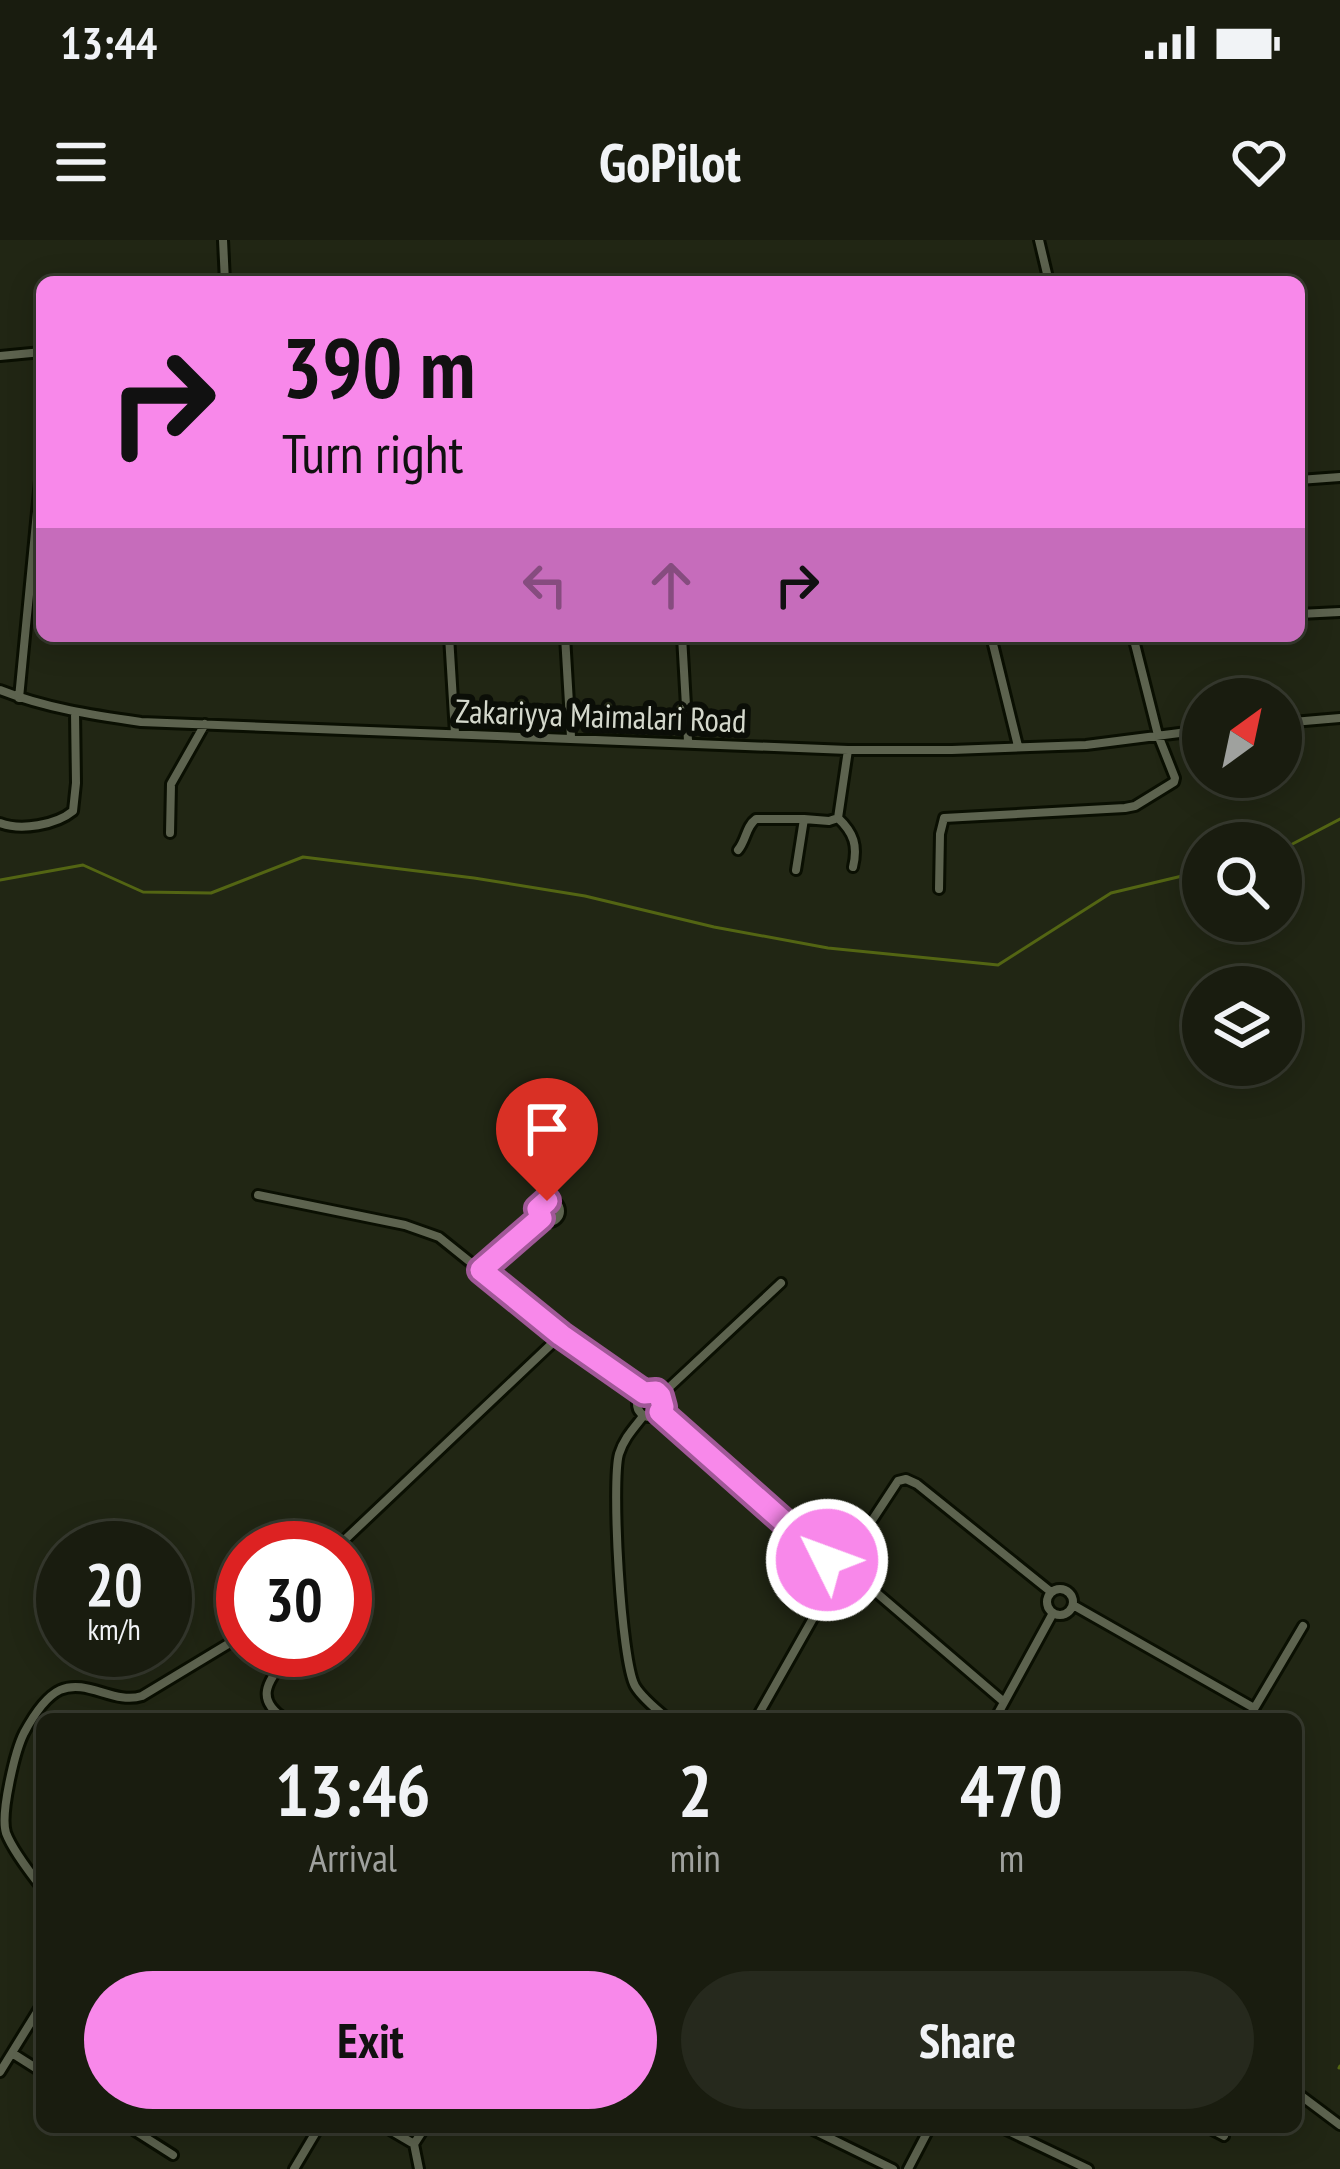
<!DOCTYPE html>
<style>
:root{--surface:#191c0f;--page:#26291d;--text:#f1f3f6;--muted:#9fa19e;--line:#373a2f;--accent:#f888ea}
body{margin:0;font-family:"PT Sans Narrow",sans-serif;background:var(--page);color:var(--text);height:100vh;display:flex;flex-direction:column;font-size:45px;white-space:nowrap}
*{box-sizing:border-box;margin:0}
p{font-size:39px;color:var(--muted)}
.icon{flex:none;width:66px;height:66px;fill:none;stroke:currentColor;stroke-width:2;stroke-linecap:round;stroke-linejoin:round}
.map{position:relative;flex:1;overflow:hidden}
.details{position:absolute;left:36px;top:1473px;width:1266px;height:420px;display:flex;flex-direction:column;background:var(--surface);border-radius:18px;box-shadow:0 6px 30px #0003,0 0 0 3px var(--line)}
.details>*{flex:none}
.guide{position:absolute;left:36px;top:36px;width:1269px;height:366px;border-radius:18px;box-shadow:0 6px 30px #0003,0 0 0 3px var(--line);background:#f888ea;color:#111;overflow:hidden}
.needle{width:78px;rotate:33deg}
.fabs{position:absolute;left:1182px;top:438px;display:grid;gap:24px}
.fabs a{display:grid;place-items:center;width:120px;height:120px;border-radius:50%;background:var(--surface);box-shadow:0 6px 30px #0003,0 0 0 3px var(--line);font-size:60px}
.speed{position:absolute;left:36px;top:1281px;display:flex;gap:24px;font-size:60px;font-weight:700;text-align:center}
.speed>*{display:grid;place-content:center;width:156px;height:156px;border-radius:50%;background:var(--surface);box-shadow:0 6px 30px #0003,0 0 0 3px var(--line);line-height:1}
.speed small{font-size:30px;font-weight:400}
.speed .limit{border:18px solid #d22;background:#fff;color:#111}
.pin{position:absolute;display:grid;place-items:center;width:102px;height:102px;color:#fff;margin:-123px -51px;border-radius:50% 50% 50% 0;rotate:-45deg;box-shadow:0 0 12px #0007}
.pin .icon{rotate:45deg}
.me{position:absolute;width:132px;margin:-66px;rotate:312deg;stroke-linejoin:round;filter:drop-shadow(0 0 9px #0008)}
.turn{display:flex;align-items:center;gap:42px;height:252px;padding:0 48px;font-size:54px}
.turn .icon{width:156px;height:156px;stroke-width:2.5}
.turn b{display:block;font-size:84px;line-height:102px}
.lanes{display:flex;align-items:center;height:114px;padding:0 48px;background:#0003;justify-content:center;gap:60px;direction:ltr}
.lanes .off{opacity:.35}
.eta{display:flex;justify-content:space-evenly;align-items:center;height:204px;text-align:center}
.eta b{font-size:72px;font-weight:700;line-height:84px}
.button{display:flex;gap:24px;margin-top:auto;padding:24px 48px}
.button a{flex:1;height:138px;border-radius:72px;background:var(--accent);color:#111;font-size:48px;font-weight:700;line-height:138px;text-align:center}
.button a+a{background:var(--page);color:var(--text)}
.status{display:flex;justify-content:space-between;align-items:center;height:84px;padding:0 60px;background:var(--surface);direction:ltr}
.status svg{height:33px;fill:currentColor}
header{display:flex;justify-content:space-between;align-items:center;height:156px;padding:0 48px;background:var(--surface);font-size:54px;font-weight:700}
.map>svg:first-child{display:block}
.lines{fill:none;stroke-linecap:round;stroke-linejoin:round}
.stream{stroke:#536513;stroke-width:3}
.minor-casing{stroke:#0a0f02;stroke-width:14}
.minor{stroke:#5d634f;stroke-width:8}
.route-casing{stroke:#a15898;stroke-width:30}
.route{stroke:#f888ea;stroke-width:21}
.labels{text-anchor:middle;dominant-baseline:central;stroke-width:12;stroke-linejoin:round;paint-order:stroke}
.street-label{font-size:33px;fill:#d4d8cc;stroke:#0b0e07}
</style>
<div class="status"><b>13:44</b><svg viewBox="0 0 49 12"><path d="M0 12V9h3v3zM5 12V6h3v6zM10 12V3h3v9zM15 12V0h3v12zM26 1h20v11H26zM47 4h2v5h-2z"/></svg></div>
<header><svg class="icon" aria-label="menu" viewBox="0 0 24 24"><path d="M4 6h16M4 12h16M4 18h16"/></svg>GoPilot<svg class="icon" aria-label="heart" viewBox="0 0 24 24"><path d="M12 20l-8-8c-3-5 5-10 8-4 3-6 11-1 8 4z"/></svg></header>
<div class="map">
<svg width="1340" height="1929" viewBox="0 0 1340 1929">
<rect width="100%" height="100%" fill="#212614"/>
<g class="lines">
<path class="stream" d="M1281,610L1340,579
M0,640L83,625L143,652L211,653L303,617L474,638L585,656L714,687L828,708L998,725L1111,653L1203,631
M1339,1828L1340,1826"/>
<defs>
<path id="minor" d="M223,0L225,42
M1039,0L1049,42
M0,116L42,112
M1299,240L1340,237
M1299,374L1340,372
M449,396L455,493
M565,396L571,497
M682,396L688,501
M991,396L1018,506
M0,450C45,468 93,475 141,482L848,510H952L1086,505L1203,490
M19,458L42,220
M1281,483L1340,478
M838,578C854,593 858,606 853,627
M804,579L829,581L838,578L848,510
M0,583C21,591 56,585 73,571L76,543L75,472
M170,593L171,544L205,484
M738,610C746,601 746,586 756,579H804L796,630
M939,649L940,594L944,578L1125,568L1135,566L1174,542L1175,538L1158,495L1133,396
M258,955L405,985L439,997L561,1095L644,1153
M538 971a11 11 0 1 1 22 0a11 11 0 1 1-22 0Z
M481,1030L541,978
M637 1164a13 13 0 1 1 26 0a13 13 0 1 1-26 0Z
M660,1156L781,1043
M660,1172L827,1320
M644,1175C634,1188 624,1198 619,1214C611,1242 621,1421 635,1446C642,1458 657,1470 668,1479
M336,1308L561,1095
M825 1329a17 17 0 1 1 34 0a17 17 0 1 1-34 0Z
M850,1314L898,1241L906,1239L917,1244L1051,1352
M857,1336L1004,1462
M1047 1362a13 13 0 1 1 26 0a13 13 0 1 1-26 0Z
M1073,1365L1254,1468
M285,1479C249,1456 274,1436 292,1410
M756,1479L833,1343
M995,1479L1053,1373
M1248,1479L1303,1386
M42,1648C31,1634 12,1609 6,1593C0,1574 15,1511 24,1493C32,1478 45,1457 60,1450C87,1438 114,1465 142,1456L243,1395
M12,1813L42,1832
M0,1832L42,1764
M1296,1852L1340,1885
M129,1887L173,1915
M385,1887L414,1904L419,1929
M807,1887L893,1929
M1000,1887L1088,1929
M1207,1887L1224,1896
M414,1904L425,1887
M294,1929L319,1887
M908,1929L930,1887"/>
</defs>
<use href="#minor" class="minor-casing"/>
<use href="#minor" class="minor"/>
</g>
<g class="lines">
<defs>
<path id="route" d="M547,961L538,969L541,978L481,1030L561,1095L644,1153L656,1152L660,1156L663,1167L660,1172L827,1320"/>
</defs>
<use href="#route" class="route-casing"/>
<use href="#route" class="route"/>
</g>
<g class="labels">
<g class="street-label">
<text transform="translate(601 475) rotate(2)">Zakariyya Maimalari Road</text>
</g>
</g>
</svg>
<div class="fabs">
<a><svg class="needle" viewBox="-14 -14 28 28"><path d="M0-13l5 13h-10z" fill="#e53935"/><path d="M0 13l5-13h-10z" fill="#9fa19e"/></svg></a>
<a><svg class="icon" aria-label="search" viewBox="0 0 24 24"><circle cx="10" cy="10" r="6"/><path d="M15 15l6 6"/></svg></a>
<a><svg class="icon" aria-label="layers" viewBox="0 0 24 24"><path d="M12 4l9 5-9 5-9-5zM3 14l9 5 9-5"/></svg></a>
</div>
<div class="speed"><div>20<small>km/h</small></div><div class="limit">30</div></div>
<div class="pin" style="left:547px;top:961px;background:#d93025"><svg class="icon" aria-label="arrive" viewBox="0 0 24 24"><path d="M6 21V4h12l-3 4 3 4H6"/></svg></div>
<svg class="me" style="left:827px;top:1320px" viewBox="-20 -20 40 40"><circle r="17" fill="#f888ea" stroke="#fff" stroke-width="3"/><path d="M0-11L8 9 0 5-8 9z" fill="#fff"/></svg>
<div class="guide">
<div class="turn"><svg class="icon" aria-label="right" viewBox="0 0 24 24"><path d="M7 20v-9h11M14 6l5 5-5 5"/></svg><div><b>390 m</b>Turn right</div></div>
<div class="lanes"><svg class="icon off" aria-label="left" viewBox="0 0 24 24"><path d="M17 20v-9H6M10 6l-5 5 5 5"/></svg><svg class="icon off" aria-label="ahead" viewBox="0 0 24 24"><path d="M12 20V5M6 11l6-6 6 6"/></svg><svg class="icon" aria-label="right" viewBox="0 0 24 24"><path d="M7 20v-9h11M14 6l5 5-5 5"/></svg></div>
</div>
<section class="details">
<div class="eta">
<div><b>13:46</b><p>Arrival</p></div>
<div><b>2</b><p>min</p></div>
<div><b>470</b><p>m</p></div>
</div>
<div class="button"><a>Exit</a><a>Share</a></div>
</section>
</div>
